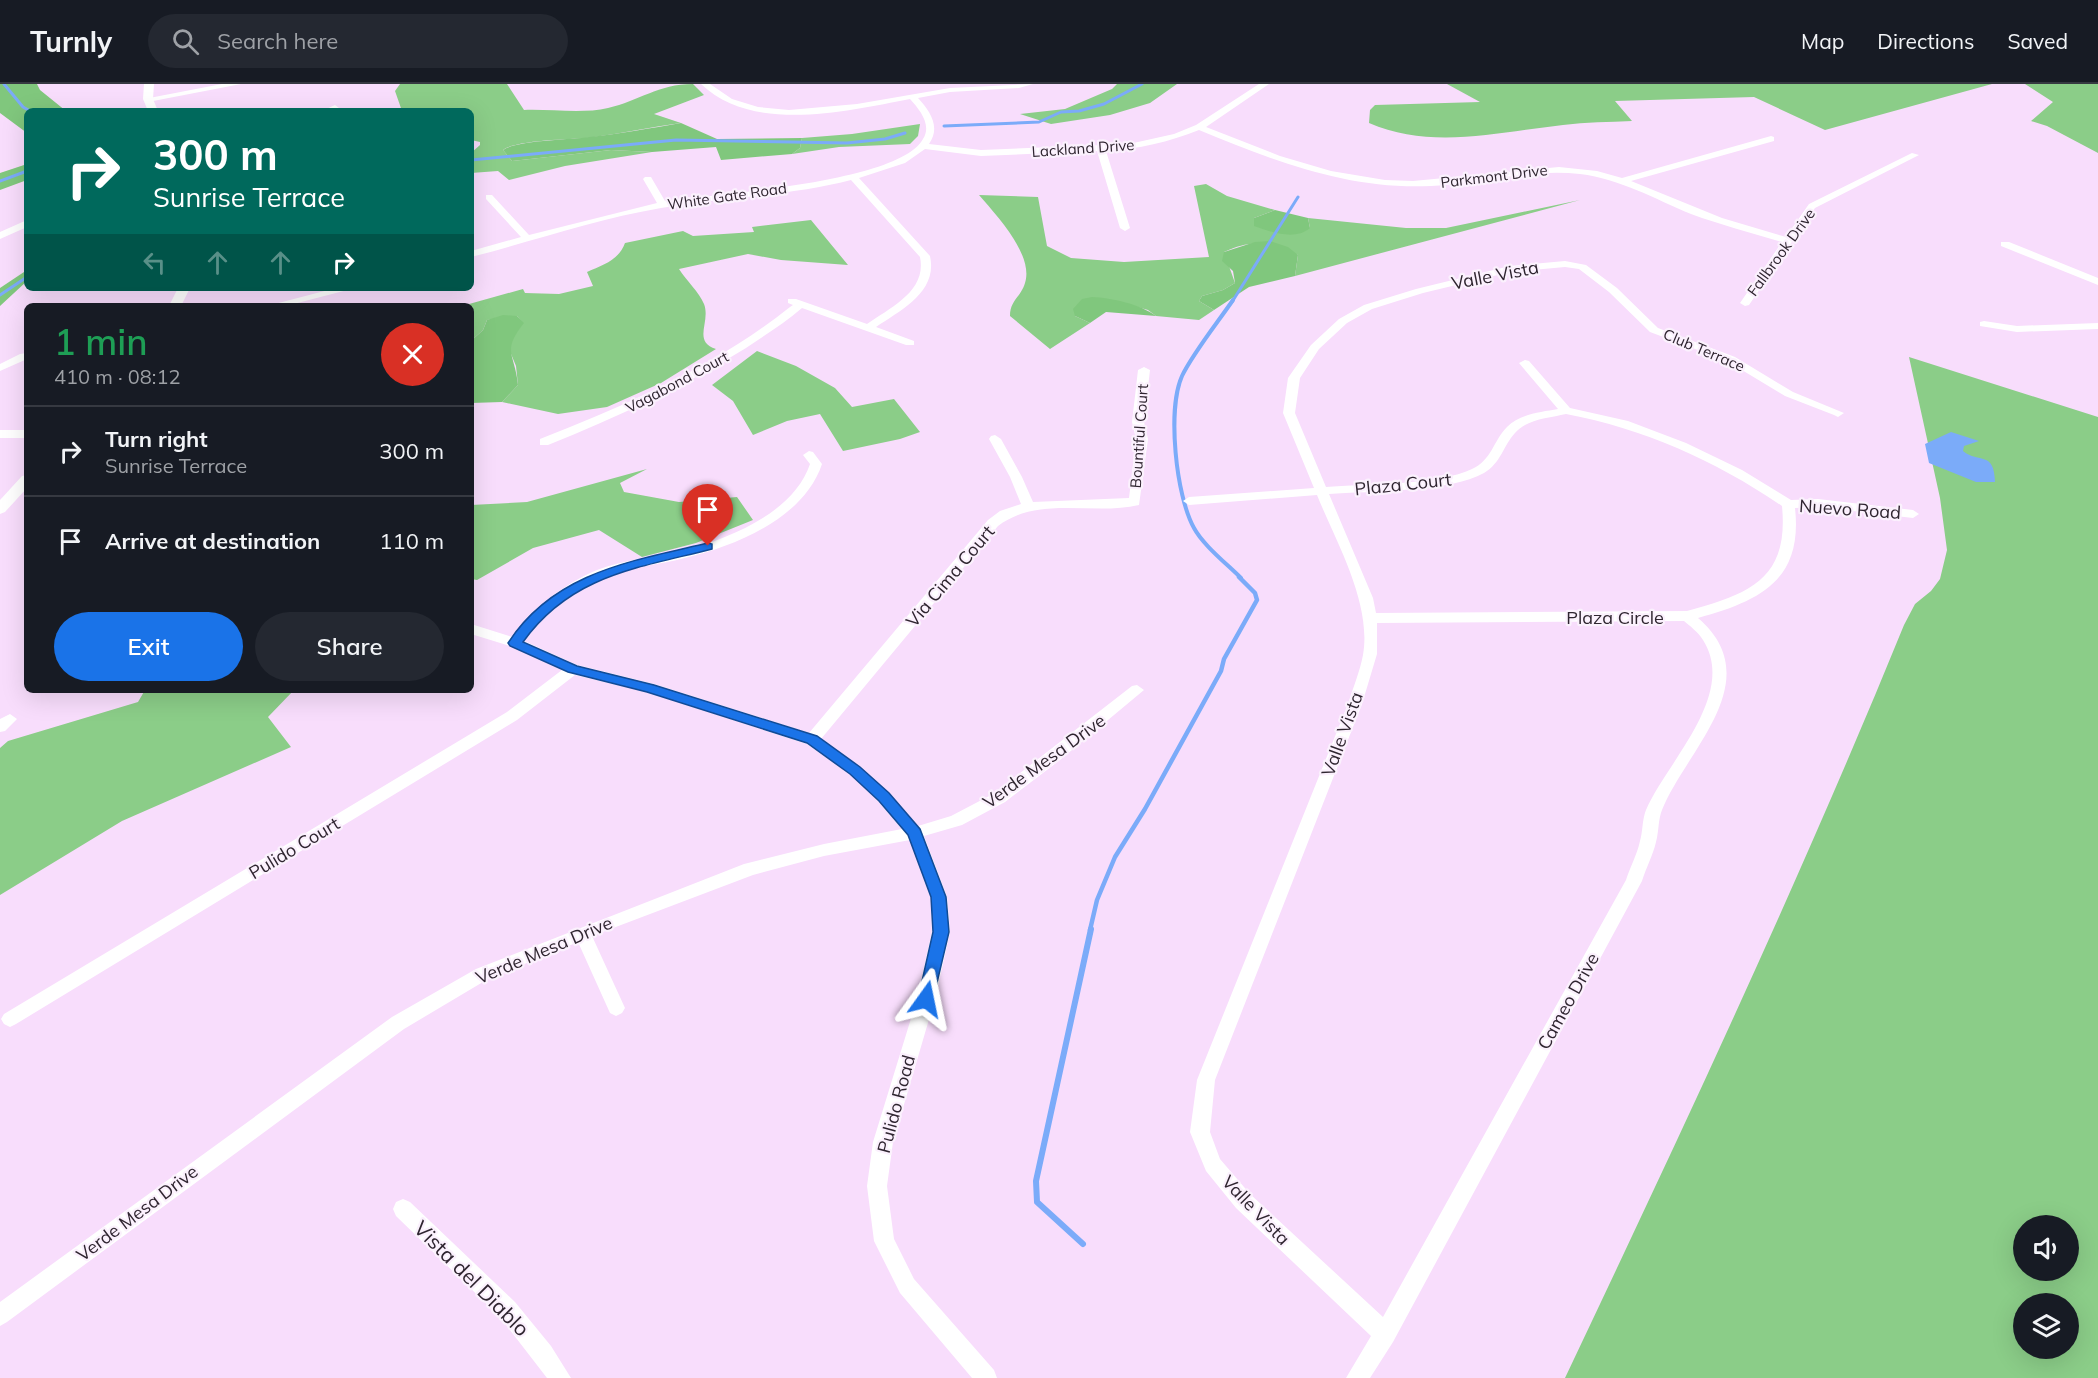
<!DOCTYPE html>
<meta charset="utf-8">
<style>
:root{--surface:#171b24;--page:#242831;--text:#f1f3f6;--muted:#9ea1a6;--line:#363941;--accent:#1a73e8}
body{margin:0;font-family:Mulish,sans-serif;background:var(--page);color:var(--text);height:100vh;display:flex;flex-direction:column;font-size:22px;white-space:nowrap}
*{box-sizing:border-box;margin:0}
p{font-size:20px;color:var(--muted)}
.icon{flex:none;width:33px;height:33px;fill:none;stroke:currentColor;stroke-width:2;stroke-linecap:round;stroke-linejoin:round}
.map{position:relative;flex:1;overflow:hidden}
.details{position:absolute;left:24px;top:219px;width:450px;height:390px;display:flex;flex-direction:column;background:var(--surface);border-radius:9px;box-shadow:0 6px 24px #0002}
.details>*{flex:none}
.top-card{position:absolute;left:24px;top:24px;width:450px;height:183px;border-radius:9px;box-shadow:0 6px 24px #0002;background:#00695c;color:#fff;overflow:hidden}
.buttons{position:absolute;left:2013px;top:1131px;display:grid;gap:12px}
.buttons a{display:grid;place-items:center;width:66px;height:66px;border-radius:50%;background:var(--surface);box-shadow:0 6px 24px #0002;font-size:30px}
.pin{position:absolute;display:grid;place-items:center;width:51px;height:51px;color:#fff;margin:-62px -26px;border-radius:50% 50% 50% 0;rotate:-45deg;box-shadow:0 0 6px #0007}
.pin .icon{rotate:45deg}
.me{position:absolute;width:66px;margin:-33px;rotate:12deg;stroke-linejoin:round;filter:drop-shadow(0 0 4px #0008)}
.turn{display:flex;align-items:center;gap:21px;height:126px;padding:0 30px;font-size:27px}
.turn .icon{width:78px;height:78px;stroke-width:2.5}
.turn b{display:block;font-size:42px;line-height:51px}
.lanes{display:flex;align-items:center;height:57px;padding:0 30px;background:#0003;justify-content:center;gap:30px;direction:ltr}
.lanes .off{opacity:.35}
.round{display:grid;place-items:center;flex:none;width:63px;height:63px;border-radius:32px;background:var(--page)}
.overview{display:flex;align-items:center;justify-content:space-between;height:102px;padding:0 30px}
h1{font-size:36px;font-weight:600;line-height:45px;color:#1e9e55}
.button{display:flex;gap:12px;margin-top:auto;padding:12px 30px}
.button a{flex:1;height:69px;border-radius:36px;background:var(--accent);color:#fff;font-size:24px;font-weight:600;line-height:69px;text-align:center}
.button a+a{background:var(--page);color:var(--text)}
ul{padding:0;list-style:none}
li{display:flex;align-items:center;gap:18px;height:90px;padding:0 30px;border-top:2px solid var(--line)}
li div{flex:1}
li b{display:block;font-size:22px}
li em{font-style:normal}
header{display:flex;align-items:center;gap:36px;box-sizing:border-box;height:84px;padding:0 30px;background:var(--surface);border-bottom:2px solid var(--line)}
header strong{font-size:28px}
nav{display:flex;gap:33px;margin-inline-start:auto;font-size:21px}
.search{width:420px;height:54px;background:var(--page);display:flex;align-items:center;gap:15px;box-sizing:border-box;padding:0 21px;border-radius:33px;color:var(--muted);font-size:22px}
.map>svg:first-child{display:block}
.green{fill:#8bcd88;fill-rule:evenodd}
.forest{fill:#80c77d}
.water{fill:#7babf9}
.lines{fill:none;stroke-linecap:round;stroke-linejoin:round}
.stream-far3{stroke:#7babf9;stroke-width:3}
.stream-far2{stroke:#7babf9;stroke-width:4}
.stream-far1{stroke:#7babf9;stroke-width:4.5}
.stream{stroke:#7babf9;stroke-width:6}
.minor{fill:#fff;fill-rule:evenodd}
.tertiary{fill:#fff;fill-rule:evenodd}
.route{fill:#1a73e8;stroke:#114b97;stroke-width:1.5}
.labels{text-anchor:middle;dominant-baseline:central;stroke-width:4.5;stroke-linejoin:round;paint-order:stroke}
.far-street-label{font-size:15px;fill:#2f2530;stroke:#fbf1fd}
.street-label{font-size:18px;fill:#2f2530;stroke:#fbf1fd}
.near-street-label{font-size:21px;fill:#2f2530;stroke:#fbf1fd}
</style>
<header>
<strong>Turnly</strong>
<div class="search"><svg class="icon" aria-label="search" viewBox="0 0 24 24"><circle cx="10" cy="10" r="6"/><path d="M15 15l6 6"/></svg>Search here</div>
<nav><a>Map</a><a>Directions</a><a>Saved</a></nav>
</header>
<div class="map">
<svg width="2098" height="1294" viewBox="0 0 2098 1294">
<rect width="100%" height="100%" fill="#f8ddfc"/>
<path class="green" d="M400,0H507L524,26C551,25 583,30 608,24C639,17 658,0 693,0L704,11L654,30L681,39C652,43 623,49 594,53C574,56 518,55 503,66L512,77L611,66L652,68L565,82L509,96L498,87L471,89V69L480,61V58L471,56V27H402L395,7Z
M1117,0H1177L1150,19L1110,31L1051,40L1020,30L1065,25L1112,5Z
M1447,0H1992L1825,46L1754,13L1615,17L1632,37C1609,38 1586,38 1563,41C1499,48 1431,66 1369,39L1370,26L1375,21L1480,18Z
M2025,0H2098V69L2047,42L2031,37L2053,18Z
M920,40L918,52L910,60L839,63L792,70L800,64L802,54L852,50Z
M1206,100L1227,112L1275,126L1254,134L1310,144L1308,134L1406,144H1446L1580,116L1295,192L1298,171C1267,161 1256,153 1224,168L1235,199L1223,206L1202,212L1199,217L1214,226L1199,236L1156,232L1148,226L1127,220L1075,232L1090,239L1050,265L1010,232C1010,216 1021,213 1025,199C1034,171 997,132 979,111L1038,113L1047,162L1071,174L1124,178L1209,173L1194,102Z
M811,136L848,181L781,176L748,170L679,185C686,196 699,208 704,220C711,238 692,257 716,265L661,299L607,323L558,330L502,318L518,301L516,282L509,265L513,253L523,239L517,232L487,236L483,246L471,257V222H462L523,205L525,209L559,210L593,202L587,188C603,181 619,176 625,159L683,147L693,152L754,148L752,143Z
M757,267L796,282L835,304L852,323L894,315L920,348L900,355L843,367L820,330L787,337L753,351L733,317L712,301Z
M1909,273L2098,333V1294H1565C1683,1045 1800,796 1904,541L1915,520L1931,507L1940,495L1947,466L1940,414ZM2024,1142H2068V1186H2024ZM2024,1220H2068V1264H2024Z
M647,385L620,399L624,408L679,418L737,413L753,436L696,459L642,473L599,446L533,464L477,496L471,495V421L527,418Z
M145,606H294L268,633L291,663L122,737L0,811V664L8,657L138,618Z"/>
<path class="forest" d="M0,0H37L40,6L66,27H27V49L0,29Z
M681,39L717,55L802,54L800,64L792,70L721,76L716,63L652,68L611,66L512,77L503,66C517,56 570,56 589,53C620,50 651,44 681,39Z
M27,80V96L0,106V89Z
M1275,126L1308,134L1310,144C1295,157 1271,148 1254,142V134Z
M1270,157L1288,163L1298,171L1295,192L1249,203L1214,226L1199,217L1202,212L1223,206L1235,199L1233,187L1222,177L1224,168L1255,158Z
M27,186V197L0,222V204Z
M1092,213C1112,214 1140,220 1156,232L1106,228L1090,239L1075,232L1073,225L1082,215Z
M503,231L517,232L524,239C501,268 515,269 518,301L502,318L471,319V257L483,246L487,236Z"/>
<path class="water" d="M1951,348L1979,357L1964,362L1963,367C1979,380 1994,366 1995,398H1976L1929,379L1925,360Z"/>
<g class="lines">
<path class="stream-far3" d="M4,0L23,23L30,27
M944,42L1039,38L1061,28L1079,27L1104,20L1142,0
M471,76L676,56L847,59L885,55L905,49
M0,97L27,87
M0,211L27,193
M1232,218L1298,113"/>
<path class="stream-far2" d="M1233,216C1218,238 1193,269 1182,292C1167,326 1176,412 1194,444C1203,461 1227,480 1241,494"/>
<path class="stream-far1" d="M1090,846L1097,816L1115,773L1145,725L1221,587L1224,575L1257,516L1255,509L1239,493"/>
<path class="stream" d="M1083,1160L1037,1118L1036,1097L1091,845"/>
<path class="minor" d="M222,0H241L148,18L144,15Z
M701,0H710L732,15L758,23L789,26L857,20L950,4L1033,0L1019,4L950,8L918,14C930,27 941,43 929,60L981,66L1129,60L1174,50L1196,41L1259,0H1269L1206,43L1280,72L1331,87L1385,96L1413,97L1559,83L1597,87L1622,94L1771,52L1774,53V57L1631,97L1722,134L1786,153L1809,120L1912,69L1919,71L1815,124L1749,221L1745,222L1740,219L1782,158C1752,149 1721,141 1691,130C1655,115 1620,95 1580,90C1530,84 1481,100 1431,102C1349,106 1274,77 1199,46C1169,58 1138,65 1106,67L1130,144L1125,147L1120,144L1097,67L981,72L925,65L905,79L859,94L930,172C938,208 901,226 876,243L914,257V261H906L802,224C785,239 765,251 746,264C683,303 617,333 548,361H540V355C627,321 716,282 790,223L793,221L788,219V215H796L867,240C891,223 927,207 920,173L851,96C789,112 724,113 661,124C596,135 534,157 471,173V167L521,153L486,115V111H492L529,151L657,119L643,95L645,93H651L665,117C715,110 899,99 923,55C932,41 920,26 910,15C847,27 753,50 701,0Z
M335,21L339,24L338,26L322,27Z
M27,136V143L0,155V148Z
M2001,158H2009L2098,194V201L2001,162Z
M1565,177L1586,181L1617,204L1658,244L1735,273L1793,308L1844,329L1838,333L1834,331L1785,312L1727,277L1650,248L1609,208L1579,185L1565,183L1510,188L1423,209L1372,225L1347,239L1319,265L1300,294L1295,329L1326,403C1364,400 1440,401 1472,385C1492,376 1493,357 1507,343C1520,330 1541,328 1558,325L1519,279L1525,276L1529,277L1570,324L1628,337L1686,359L1742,386L1791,416L1818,415L1913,426L1919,430L1913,434L1818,423L1795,424C1803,496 1760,517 1698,534C1770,596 1686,666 1662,726C1658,736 1659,747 1656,758C1653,771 1646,784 1642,797L1393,1258L1370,1294H1346L1371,1252L1236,1124L1206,1087L1190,1048L1197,996L1348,620C1353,604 1360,587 1363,571C1372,519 1336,458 1317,411L1189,421L1183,417L1189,413L1314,404L1283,329L1288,294L1311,261L1339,235L1364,221L1416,205L1510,182ZM1566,330C1645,345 1716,377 1782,422C1789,495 1750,510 1687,527L1376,529L1373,514L1329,410C1369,407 1451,408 1484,389C1501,379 1503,362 1515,349C1527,335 1549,334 1566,330ZM1684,537C1690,542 1698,548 1703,556C1738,611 1666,679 1646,726C1642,736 1643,747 1640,757C1637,771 1630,783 1626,796L1383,1233L1250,1110L1220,1075L1210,1048L1215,996L1362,620L1377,570V539Z
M336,204H355L286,222H267Z
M1984,237L2017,242L2098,239V245L2017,248L1980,242V238Z
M27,269V275L0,287V280L20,270Z
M1144,283L1150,286L1144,338L1148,355L1139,421C1093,432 1039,411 998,442L821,655C862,683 886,705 918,742L951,732L993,710L1132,602L1137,601L1144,606L1060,676L1005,718L962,741L924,752L947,813L950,848L935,915L893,1058L887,1102L894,1155L914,1195L994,1286L997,1294H972L900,1209L874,1157L867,1102L873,1058L917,915L932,848L931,813L910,756L824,772L753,791L592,852L625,924L622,929L616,932L610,929L578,858L488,895L404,945L7,1238L0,1242V1218L392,933L476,885L744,780L824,760L902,745L878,717L850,690L807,660L647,608L575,591L517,636L16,940L10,943L4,940L1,935L4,930L507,628L562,586L510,562L471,550V540L512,553C535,524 563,500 597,486C626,475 657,473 687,466C732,453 794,428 810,380L803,371L809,367L813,368L822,380C804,434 736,462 685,474C658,481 631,482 605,493C573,506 545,530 524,557L577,581L654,600L809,649L988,436L1000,427L1021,420L1010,393L989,355L991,352L995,351L1001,355L1022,393L1033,418L1129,414L1136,355L1132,338L1138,286Z
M0,346H27V354H0Z
M10,630L17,635L5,647L0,648V635Z
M403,1115L410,1118L515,1218L551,1262L571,1294H547L500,1233L396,1132L393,1125L396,1118Z"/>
<path class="tertiary" d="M144,0H154L153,15L158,27H148L143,15Z
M178,204H190L181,222H169Z
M27,391V404L5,428L0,430V416L22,392Z"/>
</g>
<path class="route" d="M708,459L712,460V465C638,484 571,491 523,558L577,582L654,601L817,652L860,683L889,709L920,745L946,813L949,848L932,920L926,922L921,920L918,915L933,848L931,813L908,751L879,717L850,690L807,659L647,608L568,588L510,562L508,559C554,488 632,477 708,459Z"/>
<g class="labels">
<g class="far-street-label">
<text transform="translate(1083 64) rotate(-4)">Lackland Drive</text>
<text transform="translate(1494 92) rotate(-7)">Parkmont Drive</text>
<text transform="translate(727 112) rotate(-8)">White Gate Road</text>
<text transform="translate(1781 168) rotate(-54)">Fallbrook Drive</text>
<text transform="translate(1704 266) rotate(23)">Club Terrace</text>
<text transform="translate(677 298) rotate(-28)">Vagabond Court</text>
<text transform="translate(1139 352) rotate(-86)">Bountiful Court</text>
</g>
<g class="street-label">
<text transform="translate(1495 191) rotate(-11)">Valle Vista</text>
<text transform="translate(1403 400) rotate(-6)">Plaza Court</text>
<text transform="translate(1850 425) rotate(4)">Nuevo Road</text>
<text transform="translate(950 492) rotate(-50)">Via Cima Court</text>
<text x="1615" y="533">Plaza Circle</text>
<text transform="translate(1342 650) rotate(-70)">Valle Vista</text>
<text transform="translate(1044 677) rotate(-36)">Verde Mesa Drive</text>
<text transform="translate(294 764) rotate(-31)">Pulido Court</text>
<text transform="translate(544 866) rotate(-23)">Verde Mesa Drive</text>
<text transform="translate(1568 917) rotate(-61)">Cameo Drive</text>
<text transform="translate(896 1020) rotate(-75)">Pulido Road</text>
<text transform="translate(1256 1126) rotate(46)">Valle Vista</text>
<text transform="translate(137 1129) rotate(-37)">Verde Mesa Drive</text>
</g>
<g class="near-street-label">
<text transform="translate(472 1194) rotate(45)">Vista del Diablo</text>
</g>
</g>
</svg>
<div class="buttons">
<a><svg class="icon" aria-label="sound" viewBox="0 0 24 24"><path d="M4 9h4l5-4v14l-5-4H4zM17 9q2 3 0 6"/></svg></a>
<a><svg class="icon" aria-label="layers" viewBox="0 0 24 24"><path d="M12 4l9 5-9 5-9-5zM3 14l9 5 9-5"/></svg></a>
</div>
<div class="pin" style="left:708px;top:462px;background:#d93025"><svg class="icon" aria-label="arrive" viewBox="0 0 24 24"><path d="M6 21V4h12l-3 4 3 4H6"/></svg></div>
<svg class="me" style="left:926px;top:915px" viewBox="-20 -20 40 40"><path d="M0-17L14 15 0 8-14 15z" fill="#1a73e8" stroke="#fff" stroke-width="4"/></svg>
<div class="top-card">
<div class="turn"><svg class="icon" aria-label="right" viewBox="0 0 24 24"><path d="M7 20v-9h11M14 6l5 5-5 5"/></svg><div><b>300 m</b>Sunrise Terrace</div></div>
<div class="lanes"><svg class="icon off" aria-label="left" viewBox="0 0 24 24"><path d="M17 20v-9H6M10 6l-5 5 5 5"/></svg><svg class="icon off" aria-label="ahead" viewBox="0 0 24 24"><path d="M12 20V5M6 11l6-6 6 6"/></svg><svg class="icon off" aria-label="ahead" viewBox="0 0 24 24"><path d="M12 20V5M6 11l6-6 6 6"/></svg><svg class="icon" aria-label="right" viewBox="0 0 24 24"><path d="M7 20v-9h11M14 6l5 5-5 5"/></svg></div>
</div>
<section class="details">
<div class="overview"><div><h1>1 min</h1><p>410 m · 08:12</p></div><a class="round" style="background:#d93025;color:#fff"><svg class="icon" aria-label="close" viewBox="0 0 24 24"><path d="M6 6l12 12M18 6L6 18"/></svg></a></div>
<ul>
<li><svg class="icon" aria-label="right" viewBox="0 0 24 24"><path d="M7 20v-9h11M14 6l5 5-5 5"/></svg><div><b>Turn right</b><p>Sunrise Terrace</p></div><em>300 m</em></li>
<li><svg class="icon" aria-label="arrive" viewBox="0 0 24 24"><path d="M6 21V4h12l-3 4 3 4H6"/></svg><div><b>Arrive at destination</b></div><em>110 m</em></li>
</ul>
<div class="button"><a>Exit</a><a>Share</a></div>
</section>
</div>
